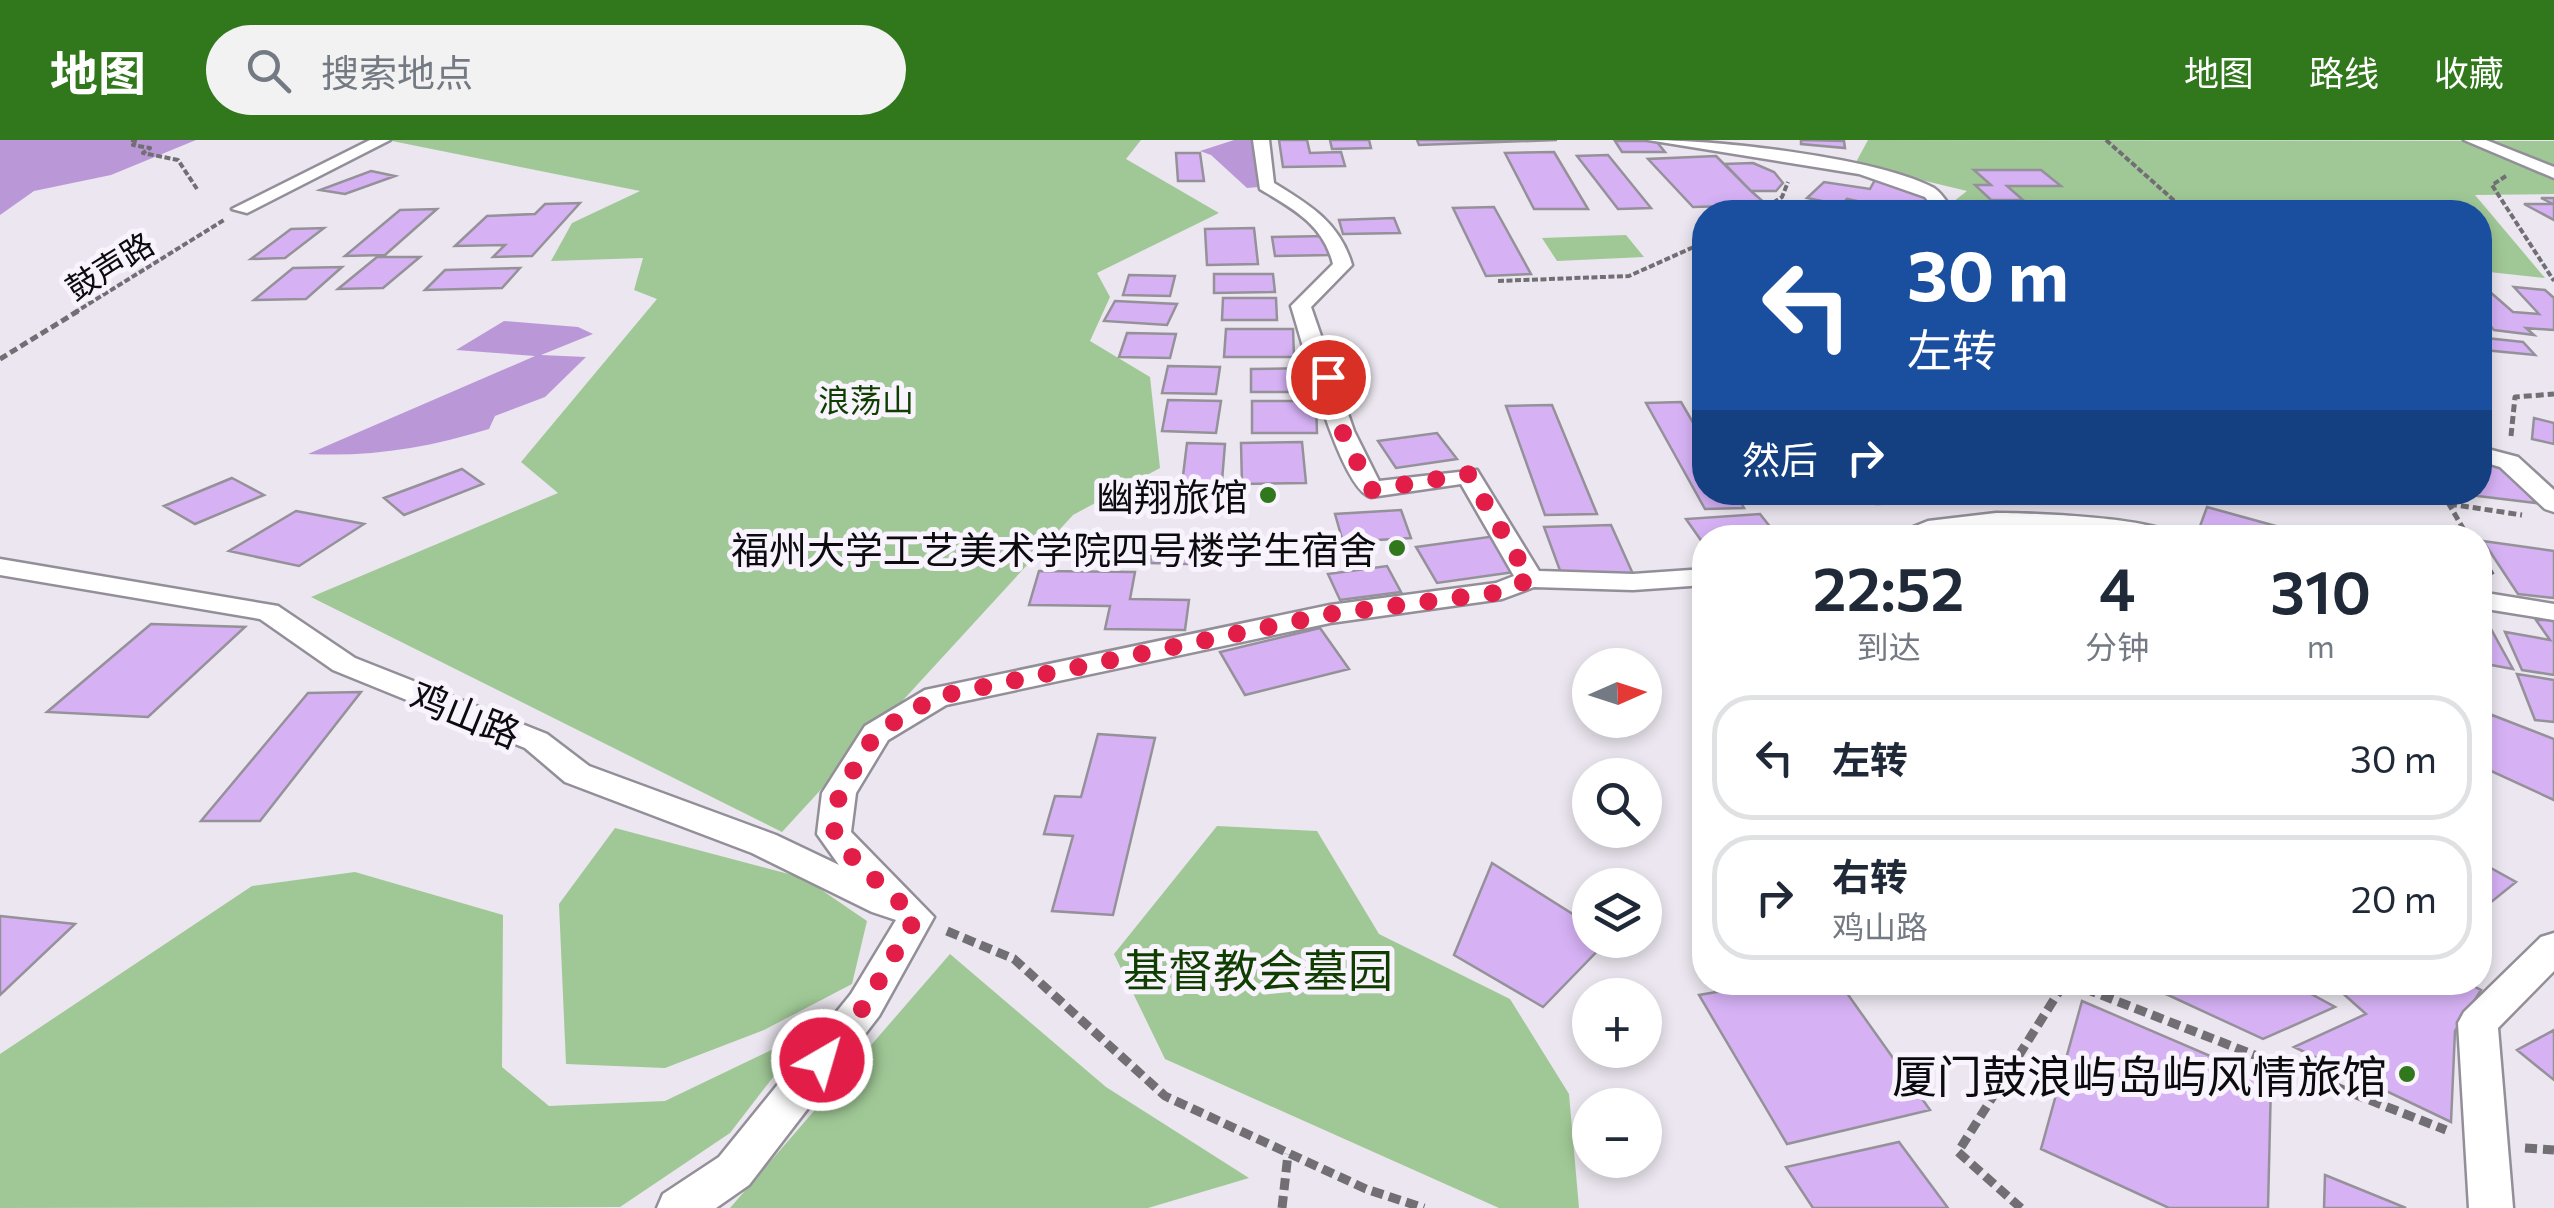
<!DOCTYPE html>
<html lang="zh">
<meta charset="utf-8">
<style>
:root{--surface:#fff;--page:#f2f2f3;--text:#1f2937;--muted:#747a83;--line:#e0e1e3;--accent:#31771b}
body{margin:0;font-family:Commissioner,"Noto Sans SC",sans-serif;background:var(--page);color:var(--text);height:100vh;display:flex;flex-direction:column;font-size:38px;white-space:nowrap}
*{box-sizing:border-box;margin:0}
p{font-size:32px;color:var(--muted)}
.icon{flex:none;width:55px;height:55px;fill:none;stroke:currentColor;stroke-width:2;stroke-linecap:round;stroke-linejoin:round}
.map{position:relative;flex:1;overflow:hidden}
.sheet{position:absolute;left:1692px;top:385px;width:800px;height:470px;display:flex;flex-direction:column;background:var(--surface);border-radius:40px;box-shadow:0 5px 15px #0003}
.sheet>*{flex:none}
.banner{position:absolute;left:1692px;top:60px;width:800px;height:305px;border-radius:40px;box-shadow:0 5px 15px #0003;background:#1a4fa0;color:#fff;overflow:hidden}
.needle{width:65px;rotate:87deg}
.tools{position:absolute;left:1572px;top:508px;display:grid;gap:20px}
.tools a{display:grid;place-items:center;width:90px;height:90px;border-radius:50%;background:var(--surface);box-shadow:0 5px 15px #0003;font-size:50px}
.pin{position:absolute;display:grid;place-items:center;width:85px;height:85px;color:#fff;margin:-42px;border:5px solid #fff;border-radius:50%;box-shadow:0 2px 10px #0007}
.me{position:absolute;width:110px;margin:-55px;rotate:38deg;stroke-linejoin:round;filter:drop-shadow(0 0 8px #0008)}
.turn{display:flex;align-items:center;gap:35px;height:210px;padding:0 50px;font-size:45px}
.turn .icon{width:130px;height:130px;stroke-width:2.5}
.turn b{display:block;font-size:70px;line-height:85px}
.then{display:flex;align-items:center;height:95px;padding:0 50px;background:#0003;gap:20px;font-size:38px}
.eta{display:flex;justify-content:space-evenly;align-items:center;height:170px;text-align:center}
.eta b{font-size:60px;font-weight:600;line-height:70px}
ul{padding:0;list-style:none}
li{display:flex;align-items:center;gap:30px;height:125px;margin:0 20px 15px;padding:0 30px;border:5px solid var(--line);border-radius:40px}
li div{flex:1}
li b{display:block;font-size:38px}
li em{font-style:normal}
header{display:flex;align-items:center;gap:60px;box-sizing:border-box;height:140px;padding:0 50px;background:var(--accent);color:#fff}
header strong{font-size:48px}
nav{display:flex;gap:55px;margin-inline-start:auto;font-size:35px}
.search{width:700px;height:90px;background:var(--page);display:flex;align-items:center;gap:25px;box-sizing:border-box;padding:0 35px;border-radius:55px;color:var(--muted);font-size:38px}
.map>svg:first-child{display:block}
.green{fill:#a0c896}
.water{fill:#ba98d8}
.building{fill:#d6b2f5;stroke:#959199;stroke-width:2.5}
.lines{fill:none;stroke-linecap:round;stroke-linejoin:round}
.street-casing{stroke:#938f98;stroke-width:5}
.path-far3{stroke:#716f74;stroke-width:4;stroke-dasharray:6 2.5;stroke-linecap:butt}
.path-far2{stroke:#716f74;stroke-width:5;stroke-dasharray:8 4;stroke-linecap:butt}
.path-far1{stroke:#716f74;stroke-width:6;stroke-dasharray:10 5;stroke-linecap:butt}
.path{stroke:#716f74;stroke-width:9;stroke-dasharray:12 6;stroke-linecap:butt}
.street{fill:#fff;fill-rule:evenodd}
.route{stroke:#e11d48;stroke-width:18;stroke-dasharray:0 32.4}
.poi-dot{fill:#31771b;stroke:#f8f3fd;stroke-width:4}
.labels{text-anchor:middle;dominant-baseline:central;stroke-width:10;stroke-linejoin:round;paint-order:stroke}
.far-street-label{font-size:32px;fill:#0c0b0e;stroke:#f8f3fd}
.far-park-label{font-size:32px;fill:#0f3e00;stroke:#f8f3fd}
.poi-label{font-size:38px;fill:#0c0b0e;stroke:#f8f3fd;text-anchor:end}
.street-label{font-size:38px;fill:#0c0b0e;stroke:#f8f3fd}
.near-park-label{font-size:45px;fill:#0f3e00;stroke:#f8f3fd}
.near-poi-label{font-size:45px;fill:#0c0b0e;stroke:#f8f3fd;text-anchor:end}
</style>
<header>
<strong>地图</strong>
<div class="search"><svg class="icon" aria-label="search" viewBox="0 0 24 24"><circle cx="10" cy="10" r="6"/><path d="M15 15l6 6"/></svg>搜索地点</div>
<nav><a>地图</a><a>路线</a><a>收藏</a></nav>
</header>
<div class="map">
<svg width="2554" height="1068" viewBox="0 0 2554 1068">
<rect width="100%" height="100%" fill="#ebe6ef"/>
<path class="green" d="M387,0H1141L1126,19L1219,73L1097,133L1110,157L1090,201L1150,237L1160,328L1073,375L782,692L311,457L558,353L521,322L657,159L634,150L643,118L551,121L572,83L640,51Z
M1868,0L2554,1V54L2475,55L2545,138L2480,131V72H1956L1949,65L1967,51L1855,24Z
M1626,95L1644,117L1557,121L1542,98Z
M1217,686L1317,691L1379,794L1510,859L1569,954L1579,1068H1499L1165,919L1114,814Z
M615,688L804,738L867,781L852,844L764,890L665,928L566,924L559,764Z
M355,732L503,775L502,927L549,966L665,961L807,893L730,993L620,1067L0,1068V914L252,746Z
M950,814L1106,947L1249,1038L1148,1068H730Z"/>
<path class="water" d="M0,0H196L111,35L34,51L0,75Z
M1234,0H1254L1259,47L1247,48L1211,15L1200,11Z
M504,181L578,187L593,194L541,215L586,217L545,257L495,276L489,289C427,308 372,317 308,314L535,216L456,210Z"/>
<path class="building" d="M1279,0H1307L1310,13L1341,12L1345,26L1283,27Z
M1330,0H1369L1371,8L1332,9Z
M1417,0H1557L1419,5Z
M1801,0L1844,1L1845,8L1801,4Z
M1615,1H1656L1665,12H1622Z
M1554,12L1588,69H1534L1505,13Z
M1176,13H1200L1204,41H1178Z
M1608,15L1651,68L1618,69L1577,16Z
M1716,16L1751,51L1767,65L1693,67L1648,19Z
M1753,23L1774,32L1783,43L1776,51H1751L1725,24Z
M1974,30H2041L2061,46H2007L2023,60H1991L1975,45H1991Z
M371,31L395,36L345,54L320,50Z
M1876,38L1926,54V72H1890L1894,69L1847,59L1842,65L1807,58L1824,42L1870,49Z
M2541,58H2554V80L2524,64H2553Z
M580,63L532,116L493,117L505,105L455,106L487,76L535,74L545,64Z
M1494,67L1531,134L1486,136L1453,68Z
M437,69L385,115L345,116L400,70Z
M1394,78L1400,93L1343,94L1339,80Z
M324,88L285,118L251,119L291,89Z
M1254,88L1258,124L1207,125L1205,89Z
M1327,96L1331,115L1275,116L1272,97Z
M377,117H420L383,148L338,149Z
M342,127L306,159L254,160L293,128Z
M520,128L502,148L425,150L445,130Z
M1214,134H1273L1275,152L1214,153Z
M1129,135L1175,136L1170,156L1123,155Z
M2514,147L2545,150L2554,158V190L2526,188L2534,195L2494,190L2480,174V150L2489,151L2513,172L2539,174Z
M1223,158H1276L1277,180H1222Z
M1115,161L1177,164L1167,185L1104,181Z
M1226,189H1293L1294,217H1224Z
M2480,192L2486,198L2523,202L2535,215L2484,210Z
M1127,193L1176,194L1170,218L1119,217Z
M1168,226L1220,227L1216,254L1162,253Z
M1314,228L1316,252H1251V229Z
M1168,260L1221,261L1216,293L1162,291Z
M1252,261H1316L1317,293H1252Z
M1681,262L1705,303V352H1735L1744,368L1705,369L1646,263Z
M1552,265L1597,374L1545,375L1506,266Z
M2534,278L2554,283V304L2532,299Z
M1437,293L1457,319L1396,328L1378,301Z
M1302,302L1306,343L1242,344L1241,303Z
M1187,303L1225,304L1221,353L1181,352Z
M2480,319L2501,326L2536,363L2461,354L2480,352Z
M462,329L483,344L404,375L384,358Z
M232,338L264,355L195,384L164,366Z
M1867,352H1929L1937,362L1876,364Z
M2207,367L2319,398H2229L2199,389Z
M1401,370L1411,398L1343,402L1335,374Z
M296,371L364,384L299,426L229,411Z
M1760,374L1779,398H1705V406L1686,379Z
M1611,385L1633,434L1562,436L1544,387Z
M2054,389L2114,396V398H2056Z
M1496,396L1521,431L1437,443L1416,407Z
M1154,401L1191,402L1187,424L1150,423Z
M2483,401L2554,411V458L2518,454Z
M1387,426L1401,452L1340,460L1328,434Z
M1039,431L1135,432L1130,459L1189,460L1185,490L1105,489L1110,466L1029,465Z
M2480,469L2513,529L2480,523Z
M2536,480H2554V535L2522,530L2505,492L2550,500Z
M151,484L245,487L148,577L47,572Z
M1320,488L1349,529L1245,555L1220,512Z
M2517,534L2554,540V582L2535,580Z
M361,552L260,681H201L308,553Z
M2492,575L2554,599V660L2480,626V596Z
M1098,594L1155,598L1113,775L1052,771L1073,696L1044,694L1055,656L1081,657Z
M2480,722L2516,742L2480,771Z
M1492,723L1590,785V800H1608L1543,867L1454,815Z
M0,776L75,784L0,855Z
M1775,842H1839L1930,970L1787,1004L1699,855Z
M2140,842H2289L2335,867L2263,899Z
M2330,842H2465L2481,850L2455,891L2451,982L2294,907L2366,874Z
M2082,861L2271,942L2268,1068H2169L2041,1009Z
M2554,890V940L2517,910Z
M1899,1002L1948,1068H1813L1786,1027Z
M2325,1035L2406,1068H2324Z"/>
<g class="lines">
<defs>
<path id="street" d="M370,0H390L247,73L232,69Z
M1253,0H1269L1274,43C1310,65 1340,83 1352,125L1311,167L1354,291L1379,341L1477,330L1539,431L1633,434L1705,429V445L1633,450L1534,447L1502,459L1330,483L946,565L888,600L856,653L851,692L934,777L879,876L749,1045L716,1068H657L663,1054L719,1017L851,854L896,780L872,772L752,713L565,642L525,608L333,530L260,479L0,435V419L278,466L355,518L547,594L589,626L776,695L839,725L817,694L822,653L865,586L925,550L1330,465L1496,443L1514,436L1461,344L1371,357C1340,350 1302,200 1291,166L1333,124C1323,84 1293,69 1260,49Z
M1648,0C1716,0 1875,17 1934,48C1942,53 1948,64 1954,72H1937L1925,57L1859,34Z
M2464,0H2486L2554,27V38Z
M2480,307L2518,317L2554,350V372L2545,369L2500,327L2480,321Z
M1996,373C2028,373 2161,377 2180,398L1996,388L1886,398L1928,381Z
M2480,452L2554,464V480L2480,468Z
M2554,793V831L2498,888L2513,1068H2469L2458,883L2464,872L2541,797Z"/>
</defs>
<use href="#street" class="street-casing"/>
<path class="path-far3" d="M131,0L137,1L133,5L150,8L143,13L178,20L197,49
M2106,0L2187,72
M2506,36L2492,45L2554,141
M1759,72L1782,57L1788,42
M1498,141L1629,136L1705,102
M74,173L224,80"/>
<path class="path-far2" d="M0,219L78,171
M2511,296L2515,257L2554,254
M2442,352L2468,397
M2449,364L2522,375"/>
<path class="path-far1" d="M2467,394L2469,398
M2480,415L2492,435"/>
<path class="path" d="M947,791L1014,819L1165,956L1366,1049L1424,1068
M2068,842L2446,990
M2525,1008L2554,1010
M1282,1068L1288,1014
M2021,1068L1958,1012L2065,842"/>
<use href="#street" class="street"/>
</g>
<g class="lines">
<path class="route" d="M822,920L865,865L916,777L857,723L834,694L839,654L876,593L936,557L1330,474L1502,452L1530,439L1468,334L1371,350L1342,291L1328,237"/>
</g>
<g class="poi-dot">
<circle cx="1268" cy="355" r="10"/>
<circle cx="1397" cy="408" r="10"/>
<circle cx="2407" cy="934" r="10"/>
</g>
<g class="labels">
<g class="far-street-label">
<text transform="translate(109 125) rotate(-32)">鼓声路</text>
</g>
<g class="far-park-label">
<text x="866" y="259">浪荡山</text>
</g>
<g class="poi-label">
<text x="1248" y="355">幽翔旅馆</text>
<text x="1377" y="408">福州大学工艺美术学院四号楼学生宿舍</text>
</g>
<g class="street-label">
<text transform="translate(466 573) rotate(22)">鸡山路</text>
</g>
<g class="near-park-label">
<text x="1258" y="828">基督教会墓园</text>
</g>
<g class="near-poi-label">
<text x="2387" y="934">厦门鼓浪屿岛屿风情旅馆</text>
</g>
</g>
</svg>
<div class="tools">
<a><svg class="needle" viewBox="-14 -14 28 28"><path d="M0-13l5 13h-10z" fill="#e53935"/><path d="M0 13l5-13h-10z" fill="#747a83"/></svg></a>
<a><svg class="icon" aria-label="search" viewBox="0 0 24 24"><circle cx="10" cy="10" r="6"/><path d="M15 15l6 6"/></svg></a>
<a><svg class="icon" aria-label="layers" viewBox="0 0 24 24"><path d="M12 4l9 5-9 5-9-5zM3 14l9 5 9-5"/></svg></a>
<a>+</a>
<a>−</a>
</div>
<div class="pin" style="left:1328px;top:237px;background:#d93025"><svg class="icon" aria-label="arrive" viewBox="0 0 24 24"><path d="M6 21V4h12l-3 4 3 4H6"/></svg></div>
<svg class="me" style="left:822px;top:920px" viewBox="-20 -20 40 40"><circle r="17" fill="#e11d48" stroke="#fff" stroke-width="3"/><path d="M0-11L8 9 0 5-8 9z" fill="#fff"/></svg>
<div class="banner">
<div class="turn"><svg class="icon" aria-label="left" viewBox="0 0 24 24"><path d="M17 20v-9H6M10 6l-5 5 5 5"/></svg><div><b>30 m</b>左转</div></div>
<div class="then">然后<svg class="icon" aria-label="right" viewBox="0 0 24 24"><path d="M7 20v-9h11M14 6l5 5-5 5"/></svg></div>
</div>
<section class="sheet">
<div class="eta">
<div><b>22:52</b><p>到达</p></div>
<div><b>4</b><p>分钟</p></div>
<div><b>310</b><p>m</p></div>
</div>
<ul>
<li><svg class="icon" aria-label="left" viewBox="0 0 24 24"><path d="M17 20v-9H6M10 6l-5 5 5 5"/></svg><div><b>左转</b></div><em>30 m</em></li>
<li><svg class="icon" aria-label="right" viewBox="0 0 24 24"><path d="M7 20v-9h11M14 6l5 5-5 5"/></svg><div><b>右转</b><p>鸡山路</p></div><em>20 m</em></li>
</ul>
</section>
</div>
